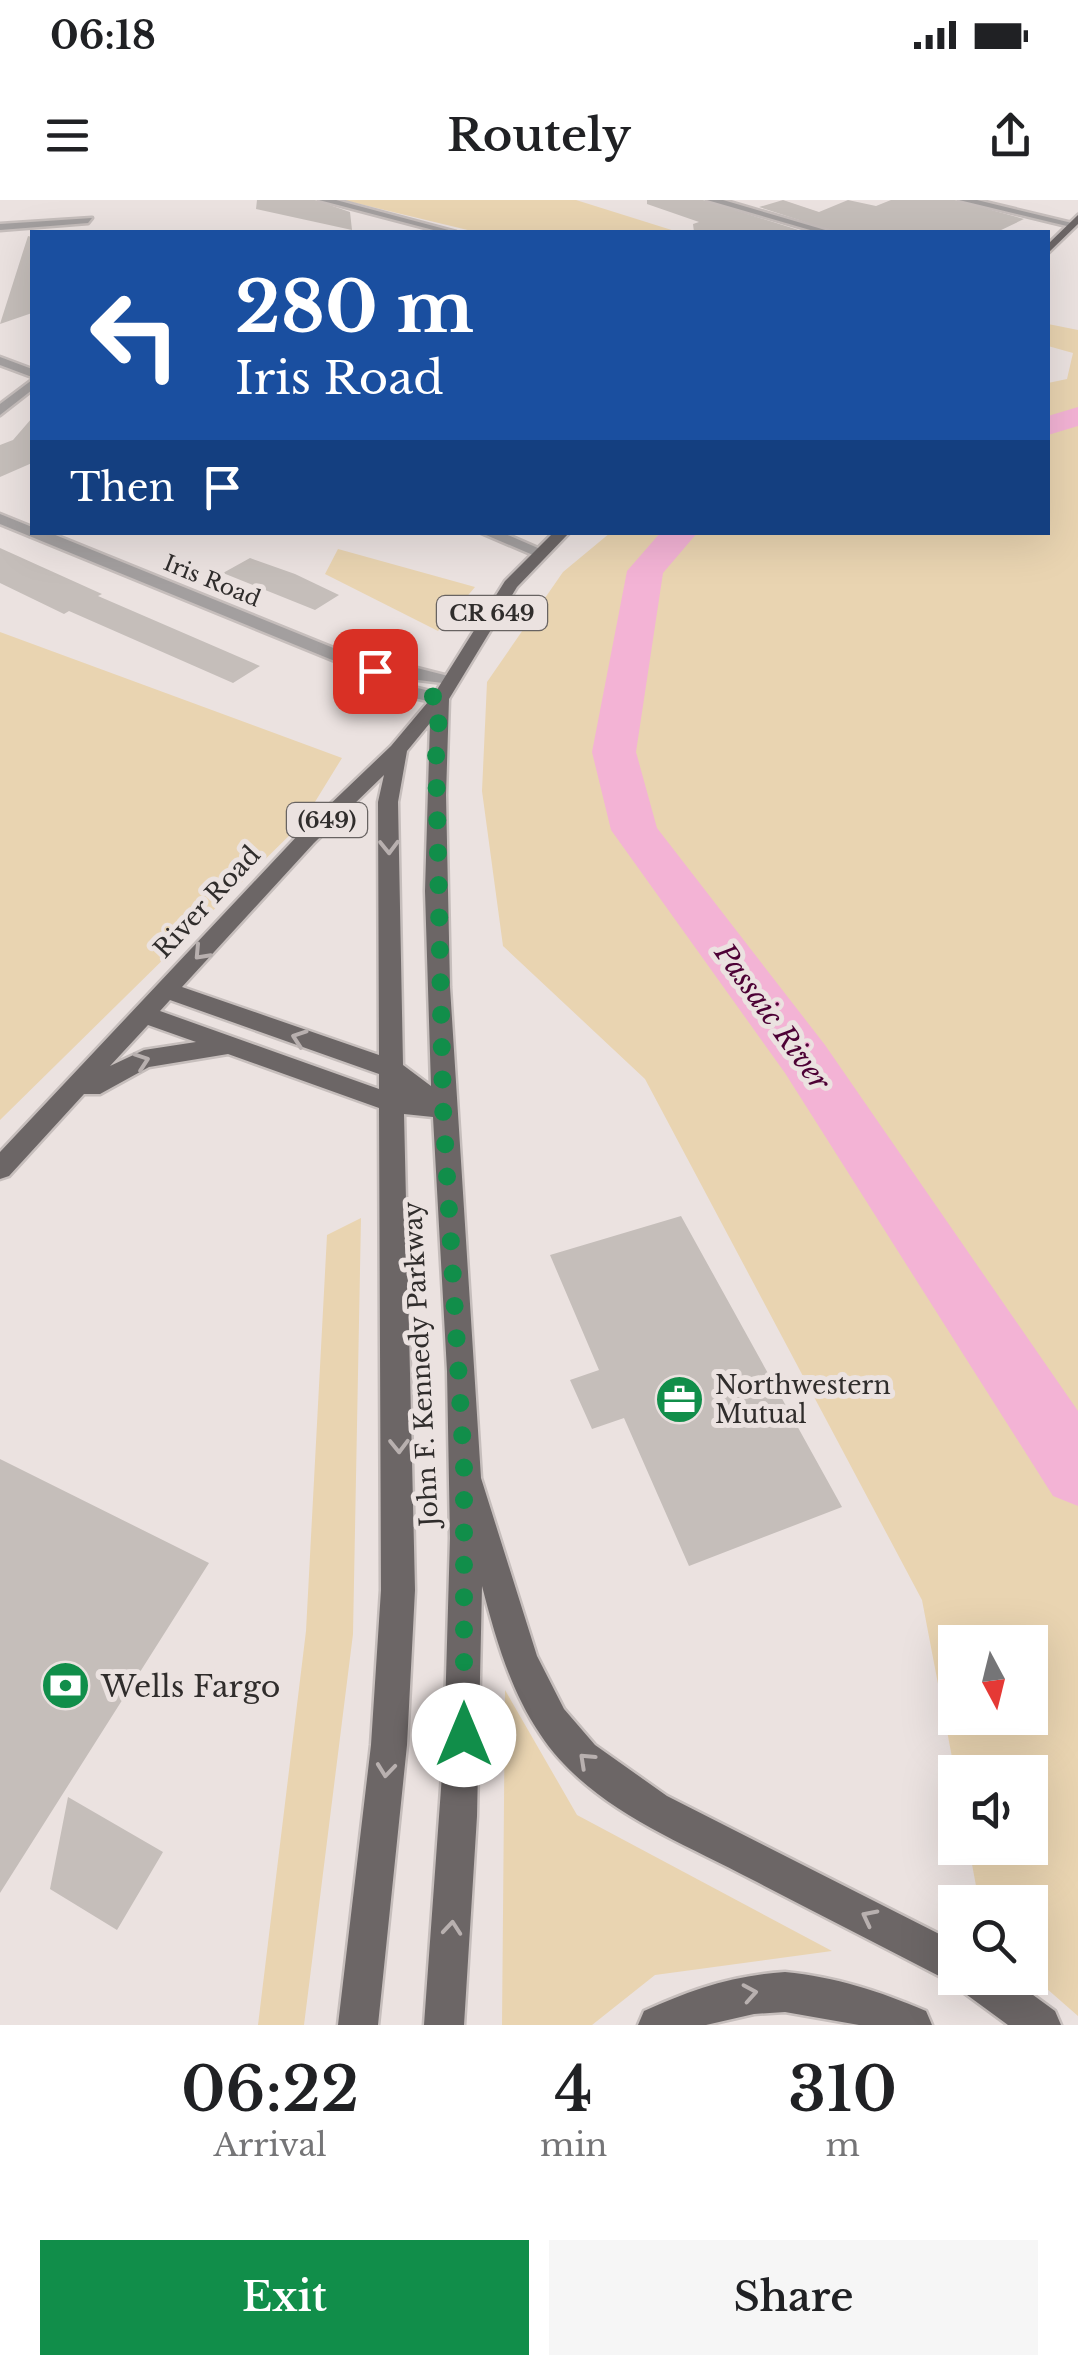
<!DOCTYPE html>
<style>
:root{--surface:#fff;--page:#f6f6f6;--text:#202124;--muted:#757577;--accent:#118e4a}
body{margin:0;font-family:"Libre Baskerville",serif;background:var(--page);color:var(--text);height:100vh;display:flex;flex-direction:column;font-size:38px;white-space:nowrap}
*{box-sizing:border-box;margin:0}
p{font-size:32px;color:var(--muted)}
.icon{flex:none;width:55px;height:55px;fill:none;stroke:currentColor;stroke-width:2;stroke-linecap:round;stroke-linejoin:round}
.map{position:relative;height:1825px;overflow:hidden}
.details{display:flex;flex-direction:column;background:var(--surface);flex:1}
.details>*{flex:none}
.banner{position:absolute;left:30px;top:30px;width:1020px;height:305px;border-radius:0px;box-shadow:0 10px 40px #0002;background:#1a4fa0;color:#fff;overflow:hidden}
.needle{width:65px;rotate:173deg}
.controls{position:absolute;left:938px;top:1425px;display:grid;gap:20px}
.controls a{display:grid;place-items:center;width:110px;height:110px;border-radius:0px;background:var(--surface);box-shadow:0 10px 40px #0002;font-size:50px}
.pin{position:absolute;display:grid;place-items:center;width:85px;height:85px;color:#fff;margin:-42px;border-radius:20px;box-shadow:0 5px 15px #0006}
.me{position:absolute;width:110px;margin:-55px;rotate:0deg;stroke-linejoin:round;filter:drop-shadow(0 0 8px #0008)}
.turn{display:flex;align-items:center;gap:35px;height:210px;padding:0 40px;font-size:45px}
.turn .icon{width:130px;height:130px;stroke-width:2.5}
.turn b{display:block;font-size:70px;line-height:85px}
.then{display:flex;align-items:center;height:95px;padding:0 40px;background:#0003;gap:20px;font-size:38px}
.eta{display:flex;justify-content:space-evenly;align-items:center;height:170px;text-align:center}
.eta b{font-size:60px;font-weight:600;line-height:70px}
.cta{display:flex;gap:20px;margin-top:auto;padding:20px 40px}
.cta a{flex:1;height:115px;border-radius:0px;background:var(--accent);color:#fff;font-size:40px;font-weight:600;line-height:115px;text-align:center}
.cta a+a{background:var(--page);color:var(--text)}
.status{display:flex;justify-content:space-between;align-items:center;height:70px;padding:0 50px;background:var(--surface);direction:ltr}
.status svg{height:28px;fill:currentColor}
header{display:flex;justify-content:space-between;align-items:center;height:130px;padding:0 40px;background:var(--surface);font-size:45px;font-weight:600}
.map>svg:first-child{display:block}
.green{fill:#e9d4b1;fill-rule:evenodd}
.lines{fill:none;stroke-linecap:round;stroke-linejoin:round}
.river{fill:#f3b3d5;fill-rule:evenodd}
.building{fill:#c5beba}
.street-casing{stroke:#c6bebc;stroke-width:5}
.primary-casing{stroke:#c6bebc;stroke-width:5}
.street{fill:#a39f9f;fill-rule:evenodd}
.primary{fill:#6c6666;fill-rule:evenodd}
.oneway{stroke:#b8b0af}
.route{stroke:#118e4a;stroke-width:18;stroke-dasharray:0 32.4}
.labels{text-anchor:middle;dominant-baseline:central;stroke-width:10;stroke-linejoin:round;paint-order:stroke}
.far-street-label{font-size:22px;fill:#302d2c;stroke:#ebe2e0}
.shield{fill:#ebe2e0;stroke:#686362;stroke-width:2.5}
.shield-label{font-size:22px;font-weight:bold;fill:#302d2c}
.street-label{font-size:25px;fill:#302d2c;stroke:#ebe2e0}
.poi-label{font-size:25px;fill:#302d2c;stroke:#ebe2e0;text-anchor:start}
.water-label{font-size:28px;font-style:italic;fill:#4d0135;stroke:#ebe2e0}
.near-poi-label{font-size:30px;fill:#302d2c;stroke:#ebe2e0;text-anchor:start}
</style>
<div class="status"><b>06:18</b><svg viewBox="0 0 49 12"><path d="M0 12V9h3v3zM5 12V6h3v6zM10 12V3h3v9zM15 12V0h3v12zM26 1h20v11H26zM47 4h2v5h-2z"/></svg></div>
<header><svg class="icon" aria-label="menu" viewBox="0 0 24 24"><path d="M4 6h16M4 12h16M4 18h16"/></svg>Routely<svg class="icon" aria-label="share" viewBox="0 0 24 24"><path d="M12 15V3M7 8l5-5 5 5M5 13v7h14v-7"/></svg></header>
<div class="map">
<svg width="1078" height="1825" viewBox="0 0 1078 1825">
<rect width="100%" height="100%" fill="#ebe2e0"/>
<path class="green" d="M343,0H576L678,32H476Z
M1048,124L1078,130V1816L1030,1774V1702H979L969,1648H1030V1572L955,1573L922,1400L645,879L503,746L482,591L487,482L563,372L610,333L1048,332V183L1067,179L1073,153L1048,146ZM955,1442H1030V1518H955Z
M338,349L475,387L438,431L325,374Z
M0,432L342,558L302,623L0,920Z
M361,1018L353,1434L304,1825H258L306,1431L327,1035Z
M505,1490L577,1615L832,1751L655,1775L592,1825H502Z"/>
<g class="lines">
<path class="river" d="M1078,207V226L1048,235V216Z
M661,332H698L663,373L636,552L657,628L825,845L1078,1211V1306L1053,1296L785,873L611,630L592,552L627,371Z"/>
</g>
<path class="building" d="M257,0H315L350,12L352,30L256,9Z
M647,0H703L805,32H694L693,24L699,22L647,4Z
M783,0L819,12L848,0L876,6L891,0H955L1024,19L997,32H836L759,7Z
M28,36L32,37V113L0,124Z
M32,218V263L0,277V245L13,240Z
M0,348L102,394L98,396L260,466L233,483L69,411L64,414L0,383Z
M250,358L295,374L339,395L315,410L223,373Z
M681,1016L842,1307L689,1366L624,1218L592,1229L570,1180L599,1170L550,1055Z
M0,1259L209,1363L0,1693Z
M68,1597L163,1652L117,1730L50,1689Z"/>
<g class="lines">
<defs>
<path id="street" d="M319,0H336L456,32H441Z
M707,0H723L832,32H817Z
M959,0H977L1076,24L1071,27Z
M92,18L88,23L0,30V24Z
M0,157L32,169V177L0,165Z
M32,180V190L0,215V204Z
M0,314L32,327V332H48L378,466L413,467L460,479L451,484L394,477L405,485L446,495L449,499L440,504L393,493L369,475L0,324Z
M479,332H501L547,352L533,355Z"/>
<path id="primary" d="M1078,15V24L1048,53V44Z
M554,332H570L517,387L449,499L446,595L450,787L481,1278L537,1456L564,1509L595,1545L667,1596L955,1742V1778H1010L1055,1811L1061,1825H1008L963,1792L959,1781L941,1777C878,1744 815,1712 751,1679C677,1640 588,1607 540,1534C510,1490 495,1436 482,1386L477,1616L464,1825H424L444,1547L450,1338L447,1171L433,917L404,914L415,1390L407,1545L378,1825H338L371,1545L381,1390L379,908L228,854L149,867L100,894H84L9,976L0,979V952L300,633L391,546L433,496L505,381ZM430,523L425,691L431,886L403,865L398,602L407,551ZM384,575L378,602L379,855L182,787L314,643ZM170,800L379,874V889L160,811ZM148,825L196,842L144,850L110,866Z
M785,1772C836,1777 879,1791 926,1811L932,1825H859L785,1812L754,1814L706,1825H638L644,1811C690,1790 733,1775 785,1772Z"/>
</defs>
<use href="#street" class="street-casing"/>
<use href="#primary" class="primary-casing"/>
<use href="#street" class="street"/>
<use href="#primary" class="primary"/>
</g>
<defs><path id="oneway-chevron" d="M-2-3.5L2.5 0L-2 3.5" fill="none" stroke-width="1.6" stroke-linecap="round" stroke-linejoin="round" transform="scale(2.5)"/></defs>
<g class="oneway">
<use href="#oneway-chevron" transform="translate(389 647) rotate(89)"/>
<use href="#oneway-chevron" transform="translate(201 753) rotate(133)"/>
<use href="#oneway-chevron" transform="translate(299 838) rotate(-161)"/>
<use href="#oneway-chevron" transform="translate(142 861) rotate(-19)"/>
<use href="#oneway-chevron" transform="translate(399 1246) rotate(89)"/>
<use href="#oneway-chevron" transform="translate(586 1560) rotate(-137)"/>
<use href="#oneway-chevron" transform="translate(386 1570) rotate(96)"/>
<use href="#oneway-chevron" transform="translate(869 1717) rotate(-153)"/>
<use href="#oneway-chevron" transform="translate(452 1728) rotate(-85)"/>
<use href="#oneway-chevron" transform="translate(750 1793) rotate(-10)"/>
</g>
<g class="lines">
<path class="route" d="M375,471L399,489L440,498L436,557L443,908L464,1266V1535"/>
</g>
<defs>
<symbol id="office-disc" viewBox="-11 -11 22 22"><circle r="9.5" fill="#118e4a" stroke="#ebe2e0"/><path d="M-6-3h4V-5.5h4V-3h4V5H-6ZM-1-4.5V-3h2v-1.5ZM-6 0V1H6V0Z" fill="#fff"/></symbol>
<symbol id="bank-disc" viewBox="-11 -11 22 22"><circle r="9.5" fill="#118e4a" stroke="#ebe2e0"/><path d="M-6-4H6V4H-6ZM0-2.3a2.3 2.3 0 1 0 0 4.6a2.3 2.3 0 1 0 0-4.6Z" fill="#fff"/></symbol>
</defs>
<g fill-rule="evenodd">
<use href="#office-disc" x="652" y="1172" width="55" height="55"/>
<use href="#bank-disc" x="38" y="1458" width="55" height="55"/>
</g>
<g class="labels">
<g class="far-street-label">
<text transform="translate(212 381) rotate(22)">Iris Road</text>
</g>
<g class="shield">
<rect x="437" y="396" width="110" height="34" rx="8"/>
<rect x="287" y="603" width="80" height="34" rx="8"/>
</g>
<g class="shield-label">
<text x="492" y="413">CR 649</text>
<text x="327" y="620">(649)</text>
</g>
<g class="street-label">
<text transform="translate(207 702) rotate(-47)">River Road</text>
<text transform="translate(421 1164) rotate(-93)">John F. Kennedy Parkway</text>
</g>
<g class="poi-label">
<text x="715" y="1185">Northwestern<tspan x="715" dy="29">Mutual</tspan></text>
</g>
<g class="water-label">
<text transform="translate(772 817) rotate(54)">Passaic River</text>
</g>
<g class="near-poi-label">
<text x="101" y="1486">Wells Fargo</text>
</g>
</g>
</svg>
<div class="controls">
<a><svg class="needle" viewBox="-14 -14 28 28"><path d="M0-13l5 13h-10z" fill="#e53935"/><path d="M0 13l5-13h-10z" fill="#757577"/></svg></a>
<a><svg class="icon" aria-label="sound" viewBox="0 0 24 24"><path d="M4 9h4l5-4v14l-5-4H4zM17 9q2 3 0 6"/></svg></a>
<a><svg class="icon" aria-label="search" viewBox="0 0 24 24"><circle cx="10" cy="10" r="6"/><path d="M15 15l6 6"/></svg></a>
</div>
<div class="pin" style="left:375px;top:471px;background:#d93025"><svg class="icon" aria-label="arrive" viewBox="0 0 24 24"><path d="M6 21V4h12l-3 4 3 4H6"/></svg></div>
<svg class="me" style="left:464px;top:1535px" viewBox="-20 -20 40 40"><circle r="19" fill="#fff"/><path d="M0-13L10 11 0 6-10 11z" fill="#118e4a"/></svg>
<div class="banner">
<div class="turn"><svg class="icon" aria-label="left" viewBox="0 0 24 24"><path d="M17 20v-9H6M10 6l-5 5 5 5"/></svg><div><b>280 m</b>Iris Road</div></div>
<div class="then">Then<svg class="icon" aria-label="arrive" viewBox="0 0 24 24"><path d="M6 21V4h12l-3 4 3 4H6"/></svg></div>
</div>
</div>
<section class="details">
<div class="eta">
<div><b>06:22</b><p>Arrival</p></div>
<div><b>4</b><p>min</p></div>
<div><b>310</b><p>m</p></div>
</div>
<div class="cta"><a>Exit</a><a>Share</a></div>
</section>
